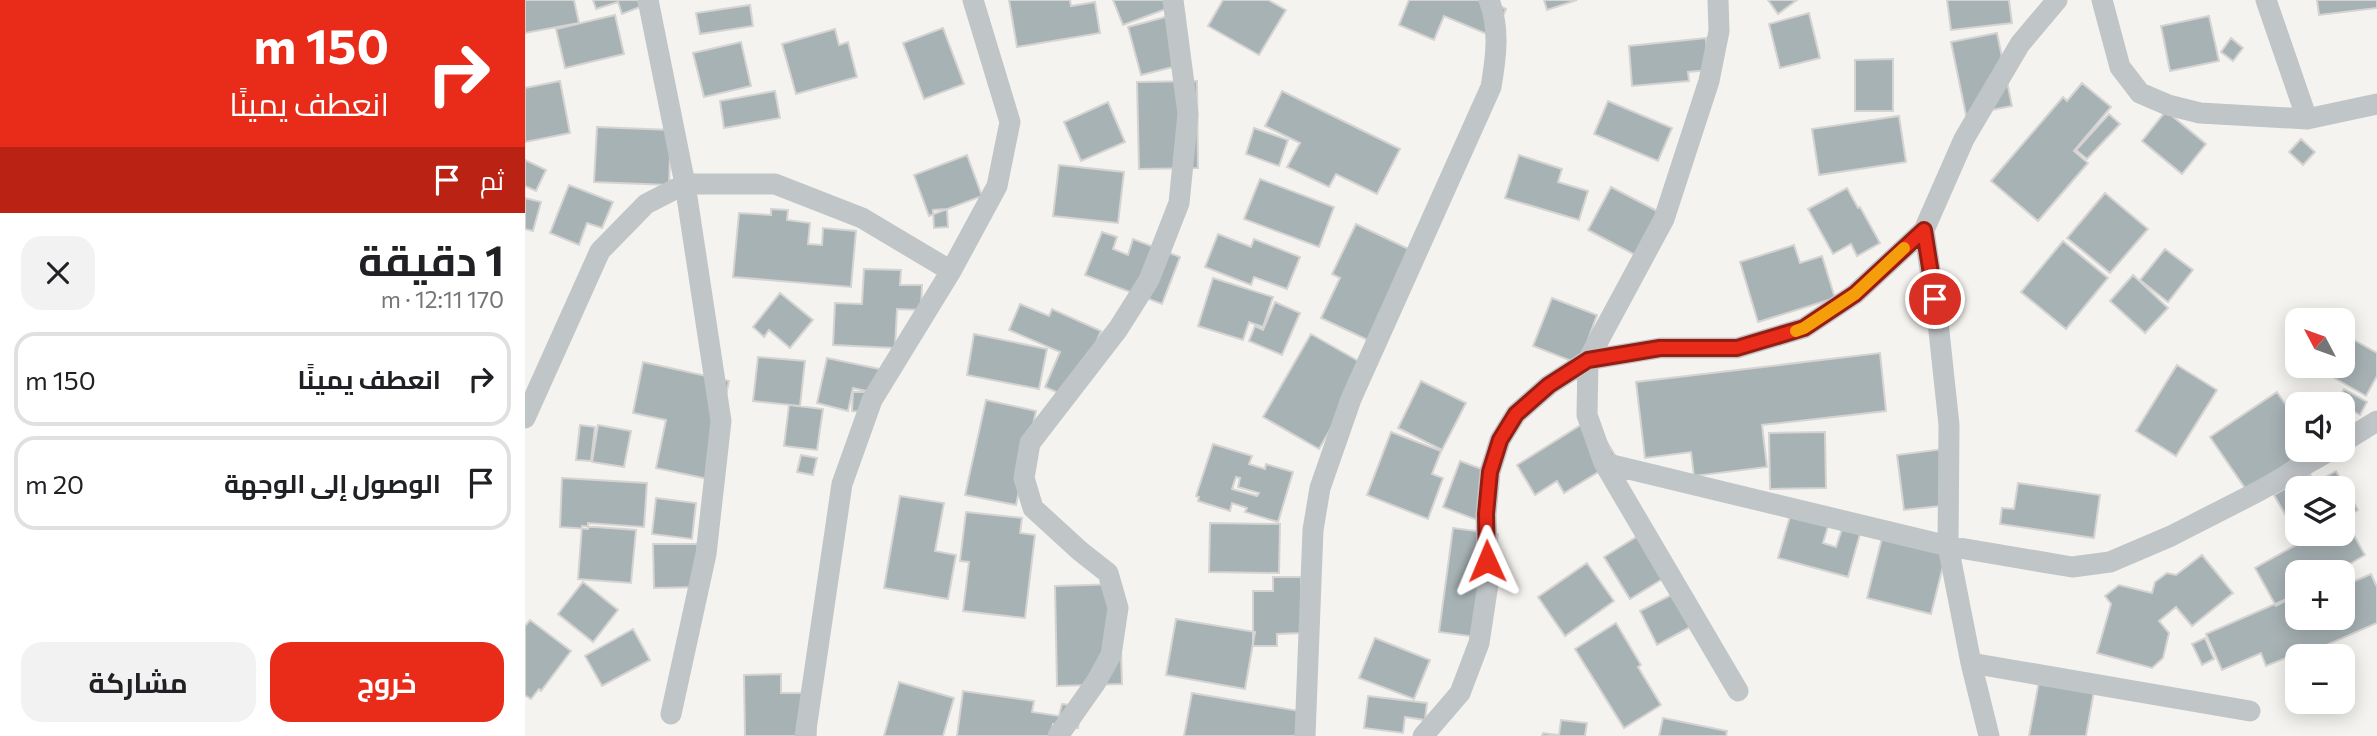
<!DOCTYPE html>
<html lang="ar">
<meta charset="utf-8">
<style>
:root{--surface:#fff;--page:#f2f2f2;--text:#202124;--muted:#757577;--line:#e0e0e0;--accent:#e92b1a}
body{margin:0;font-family:Commissioner,Cairo,sans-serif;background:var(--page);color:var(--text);direction:rtl;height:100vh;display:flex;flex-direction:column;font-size:26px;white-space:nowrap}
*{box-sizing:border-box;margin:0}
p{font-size:23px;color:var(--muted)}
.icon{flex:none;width:38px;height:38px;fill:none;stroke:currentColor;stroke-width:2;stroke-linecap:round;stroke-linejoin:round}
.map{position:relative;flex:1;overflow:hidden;direction:ltr}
.panel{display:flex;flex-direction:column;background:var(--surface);width:525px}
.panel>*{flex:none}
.hud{background:#e92b1a;color:#fff;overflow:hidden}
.needle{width:46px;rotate:311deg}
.buttons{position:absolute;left:1760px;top:308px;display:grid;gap:14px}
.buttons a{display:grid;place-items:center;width:70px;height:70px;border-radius:14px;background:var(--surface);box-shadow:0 4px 18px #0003;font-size:35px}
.pin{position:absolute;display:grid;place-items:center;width:60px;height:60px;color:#fff;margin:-30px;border:4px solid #fff;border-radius:50%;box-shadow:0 2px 7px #0007}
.me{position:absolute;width:77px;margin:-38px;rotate:359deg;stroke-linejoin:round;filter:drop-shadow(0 0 5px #0008)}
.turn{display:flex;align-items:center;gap:24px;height:147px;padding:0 21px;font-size:32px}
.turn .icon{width:91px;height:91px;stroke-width:2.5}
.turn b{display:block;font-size:49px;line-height:60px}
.then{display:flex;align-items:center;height:66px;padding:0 21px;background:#0003;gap:14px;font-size:26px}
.round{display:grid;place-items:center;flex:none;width:74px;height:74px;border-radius:21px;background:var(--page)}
.head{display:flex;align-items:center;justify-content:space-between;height:119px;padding:0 21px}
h1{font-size:42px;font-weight:700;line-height:52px}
.cta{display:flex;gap:14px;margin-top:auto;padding:14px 21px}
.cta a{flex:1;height:80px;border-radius:21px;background:var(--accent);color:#fff;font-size:28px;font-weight:700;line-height:80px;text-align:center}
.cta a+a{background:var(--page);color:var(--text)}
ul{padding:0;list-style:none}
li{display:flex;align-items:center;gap:21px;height:94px;margin:0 14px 10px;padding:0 7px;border:4px solid var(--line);border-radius:21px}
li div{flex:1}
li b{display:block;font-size:26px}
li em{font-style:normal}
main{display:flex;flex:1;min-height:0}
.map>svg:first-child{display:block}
.building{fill:#a7b2b5;stroke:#d5d4d2;stroke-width:2;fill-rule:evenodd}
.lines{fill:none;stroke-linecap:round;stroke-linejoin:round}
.street{stroke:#c0c5c7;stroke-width:21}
.route-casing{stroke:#971c11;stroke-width:18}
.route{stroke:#e92b1a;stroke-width:12}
.slow{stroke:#f59e0b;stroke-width:12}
</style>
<main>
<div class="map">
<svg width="1852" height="736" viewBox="0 0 1852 736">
<rect width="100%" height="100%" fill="#f4f3ef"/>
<path class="building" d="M0,0H49L54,23L0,33Z
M68,0H113L115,7L97,14L93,2L71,9Z
M484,0H545L546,6L570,2L575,33L492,47Z
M588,0H650L652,5L598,25Z
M698,0H743L761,10L734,55L683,26Z
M884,0H962L981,9L969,37L919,16L909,40L874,25Z
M1019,0H1052L1022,10Z
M1243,0H1272L1253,14Z
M1422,0H1484L1487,23L1426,30Z
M1792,0H1852V8L1794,15Z
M225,5L228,26L175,34L171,13Z
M1284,13L1295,58L1255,68L1244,24Z
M90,15L99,54L40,68L31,29Z
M648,15L660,64L616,75L603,27Z
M1684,16L1694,61L1645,71L1636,26Z
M418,28L439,84L399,99L378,43Z
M310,29L314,45L323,42L332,77L271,94L257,44Z
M1472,33L1487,106L1441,115L1426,42Z
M1181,38L1183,70L1163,72L1164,81L1107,86L1104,46Z
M1706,38L1718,48L1708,61L1696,52Z
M216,42L226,86L179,97L168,53Z
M1368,59V111H1330V60Z
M35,81L45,133L0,142V88Z
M672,81L673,168L614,169L612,82Z
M1557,83L1586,107L1549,151L1563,163L1513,221L1466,181L1538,97L1542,101Z
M250,91L255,118L199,128L195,101Z
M757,91L875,149L852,194L811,174L804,187L762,167L775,143L740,126Z
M1083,101L1147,128L1133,161L1069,134Z
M583,102L600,142L556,161L539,122Z
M1641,111L1681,144L1657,174L1617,141Z
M1584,114L1595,124L1562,159L1551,150Z
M1374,116L1381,162L1294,175L1287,129Z
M72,127L146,130L144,185L69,182Z
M729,128L763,140L754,166L721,154Z
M1776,139L1790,152L1778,165L1764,152Z
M442,155L457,196L404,216L389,175Z
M994,155L1037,169L1033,182L1063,191L1054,220L980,198Z
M0,160L21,170L11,191L0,186Z
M534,165L599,172L593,223L528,216Z
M735,179L809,207L794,247L719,219Z
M44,185L88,202L77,228L62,223L54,245L25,233Z
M1086,187L1136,213L1112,256L1063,230Z
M1322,188L1333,208L1335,207L1355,243L1332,256L1326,244L1308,254L1283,209Z
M1580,193L1623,229L1585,273L1542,238Z
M0,198L16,202L8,231L0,229Z
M246,209L263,210L262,220L285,223L283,244L297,245L298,228L331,231L326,287L208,277L214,213L246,215Z
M422,209L423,227L409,228L408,210Z
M831,224L892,253L847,342L796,318L815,278L807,274Z
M577,232L592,237L588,249L603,255L608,239L655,257L637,304L560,275Z
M693,234L726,247L729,239L775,257L762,289L729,277L726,285L680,267Z
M1538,241L1583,278L1541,329L1496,292Z
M1269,245L1275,263L1297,256L1310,298L1233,322L1215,262Z
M1640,249L1668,270L1643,302L1615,280Z
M339,269L376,270L375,285H397L396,310L372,309L370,348L308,345L310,303L337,304Z
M1608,275L1643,308L1620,333L1585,301Z
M688,278L748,297L738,327L724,322L718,340L673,326Z
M255,293L288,320L265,348L244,330L239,337L228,327Z
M1027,298L1072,315L1054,364L1008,346Z
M750,302L775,313L757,355L724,341L730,326L738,330Z
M495,304L524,316L527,309L576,331L547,399L520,387L535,352L484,330Z
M449,334L522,349L514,389L442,375Z
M786,334L842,366L794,449L738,417Z
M1827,339L1852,353V376L1841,396L1806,376L1812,366H1818V354Z
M1355,353L1361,411L1237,425L1242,467L1169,476L1166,452L1120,458L1111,382Z
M233,357L280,361L275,406L228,401Z
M302,358L359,370L354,394L328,388L323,411L292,403Z
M118,362L204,381L183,479L131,468L141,420L108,413Z
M1652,365L1692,390L1651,456L1611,431Z
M896,381L941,403L917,450L873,428Z
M1819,389L1842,402L1835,415L1812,402Z
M328,392H342L341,412L327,411Z
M1752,392L1765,411L1773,406V450H1782L1722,491L1685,437Z
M461,400L511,411L491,505L440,495Z
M264,405L298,409L292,450L259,446Z
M1067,418L1093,460L1039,493L1032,481L1010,495L992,465Z
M55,425L70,427L66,461L51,460Z
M73,425L106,431L99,467L67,462Z
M866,432L916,451L907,474L918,478L903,519L842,495Z
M1300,432L1301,488L1245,489L1244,433Z
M688,444L727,456L724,464L740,469L741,464L768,472L753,522L720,512L722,508L707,503L705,511L673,501L674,497L671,496ZM711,477L715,478L713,487L734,493L732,496L707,489Z
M1418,449L1424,505L1379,510L1372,455Z
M276,455L292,458L288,475L272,472Z
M935,461L962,471L952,520L918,507Z
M1811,471L1833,510L1819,518L1840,555L1811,572H1773V594L1751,606L1730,568L1776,542L1749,495L1785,474L1790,483ZM1773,488H1818V534H1773Z
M37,478L122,483L119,527L63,523V529L35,527Z
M1493,483L1575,495L1569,538L1475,524L1477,508L1489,509Z
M375,496L419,503L410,551L431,555L423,599L359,588Z
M131,498L171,503L167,539L127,534Z
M441,512L497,518L495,533L510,535L500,618L438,611L444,562L435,561Z
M1266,513L1304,523L1298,543L1311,547L1317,529L1335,534L1323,577L1253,558Z
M685,523L755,524L754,573L684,572Z
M57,526L111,530L106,583L53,579Z
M928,528L973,534L959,638L914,632Z
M1113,536L1139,578L1105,599L1079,557Z
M1357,538L1421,554L1406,614L1342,598Z
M128,544H175L176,587L129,588Z
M1677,555L1708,593L1667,626L1651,607L1634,621L1644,633L1638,658L1627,668L1572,653L1586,604L1580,596L1594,585L1627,593L1630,582L1642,573L1651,575Z
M1062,563L1089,601L1040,636L1013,597Z
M1846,574L1852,587V623L1799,646L1804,656H1773V671L1766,656L1741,666L1736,653L1697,670L1681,634L1773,594V618H1818V586Z
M748,577H776V633L752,634V646H728V591H748Z
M58,582L93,610L68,642L33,614Z
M594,584L597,684L532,686L530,586Z
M1152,592L1169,625L1132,645L1115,611Z
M651,619L730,632L720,689L641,675Z
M5,620L46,651L16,691L14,689L6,699L0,695V626Z
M1091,623L1116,665L1113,667L1136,705L1099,728L1050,649Z
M108,629L125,660L77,686L60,656Z
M850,638L905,660L889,699L834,678Z
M1680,638L1689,659L1677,665L1667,644Z
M256,674V693H281L291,714V736H220L219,675Z
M1514,681L1569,691L1561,736H1504Z
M374,682L429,698L418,736H359Z
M438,691L509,701L507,712L534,716L537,704L556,707L553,728L528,724L526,736H432Z
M667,693L786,713L782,736H659Z
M843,696L902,703L900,720L880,717L878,733L839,728Z
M1138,718L1202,731L1201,736H1134Z
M1036,720L1062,723L1060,736H1017L1018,733L1034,735Z"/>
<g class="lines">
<path class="street" d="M123,0L160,184L196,421L181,554L146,714
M1193,0L1194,31L1184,81L1139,219L1063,360L1062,415L1079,463L1213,691
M1577,0L1595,67L1615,93L1643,105L1675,113L1782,119L1852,104
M1741,0L1782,119
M1399,230L1413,322L1424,425L1423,546L1446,663L1464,736
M0,418L75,251L121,204L160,184H250L337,218L426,271L472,186L485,122L448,0
M1818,442L1852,421
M1079,463L1423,546L1547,567L1585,562L1646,536L1734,491L1806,450
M1446,663L1725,711
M280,736L317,484L347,400L426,271
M533,736L571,682L586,655L593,608L583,573L555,551L508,508L499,478L505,443L593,329L624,280L654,203L663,114L648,0
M780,736L788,530L795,488L826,399L966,87C971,58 975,28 964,0
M898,736L935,693L954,643L963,584L961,514L965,472L975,440L991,414L1024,385L1063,360L1135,348H1212L1279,328L1330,294L1399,230L1439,139L1495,44L1532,0"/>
</g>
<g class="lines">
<defs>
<path id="route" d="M962,561L961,514L965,472L975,440L991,414L1024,385L1063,360L1135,348H1212L1279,328L1330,294L1399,230L1410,299"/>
</defs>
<use href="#route" class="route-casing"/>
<use href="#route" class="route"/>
<path class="slow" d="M1271,331L1279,328L1330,294L1379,248"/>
</g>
</svg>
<div class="buttons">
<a><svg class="needle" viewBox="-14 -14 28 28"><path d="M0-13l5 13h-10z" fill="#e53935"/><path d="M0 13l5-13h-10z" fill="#757577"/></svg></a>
<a><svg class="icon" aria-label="sound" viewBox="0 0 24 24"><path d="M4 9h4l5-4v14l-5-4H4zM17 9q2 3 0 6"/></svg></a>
<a><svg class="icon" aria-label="layers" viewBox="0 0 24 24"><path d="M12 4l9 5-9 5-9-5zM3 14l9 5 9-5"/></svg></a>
<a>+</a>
<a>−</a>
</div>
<div class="pin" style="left:1410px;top:299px;background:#d93025"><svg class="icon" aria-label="arrive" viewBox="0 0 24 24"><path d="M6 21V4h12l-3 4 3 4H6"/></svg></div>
<svg class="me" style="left:962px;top:561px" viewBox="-20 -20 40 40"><path d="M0-17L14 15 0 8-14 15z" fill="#e92b1a" stroke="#fff" stroke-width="4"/></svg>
</div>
<section class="panel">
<div class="hud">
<div class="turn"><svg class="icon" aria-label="right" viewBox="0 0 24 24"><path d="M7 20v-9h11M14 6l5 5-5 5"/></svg><div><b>150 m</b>انعطف يمينًا</div></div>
<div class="then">ثم<svg class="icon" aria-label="arrive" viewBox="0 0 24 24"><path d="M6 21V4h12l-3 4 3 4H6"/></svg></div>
</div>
<div class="head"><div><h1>1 دقيقة</h1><p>170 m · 12:11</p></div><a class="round"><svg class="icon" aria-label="close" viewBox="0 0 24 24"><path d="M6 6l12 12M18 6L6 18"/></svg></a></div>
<ul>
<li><svg class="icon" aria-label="right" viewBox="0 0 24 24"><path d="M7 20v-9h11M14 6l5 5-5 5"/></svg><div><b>انعطف يمينًا</b></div><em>150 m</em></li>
<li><svg class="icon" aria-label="arrive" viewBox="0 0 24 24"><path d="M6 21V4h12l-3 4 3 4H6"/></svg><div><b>الوصول إلى الوجهة</b></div><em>20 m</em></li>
</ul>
<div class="cta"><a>خروج</a><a>مشاركة</a></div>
</section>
</main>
